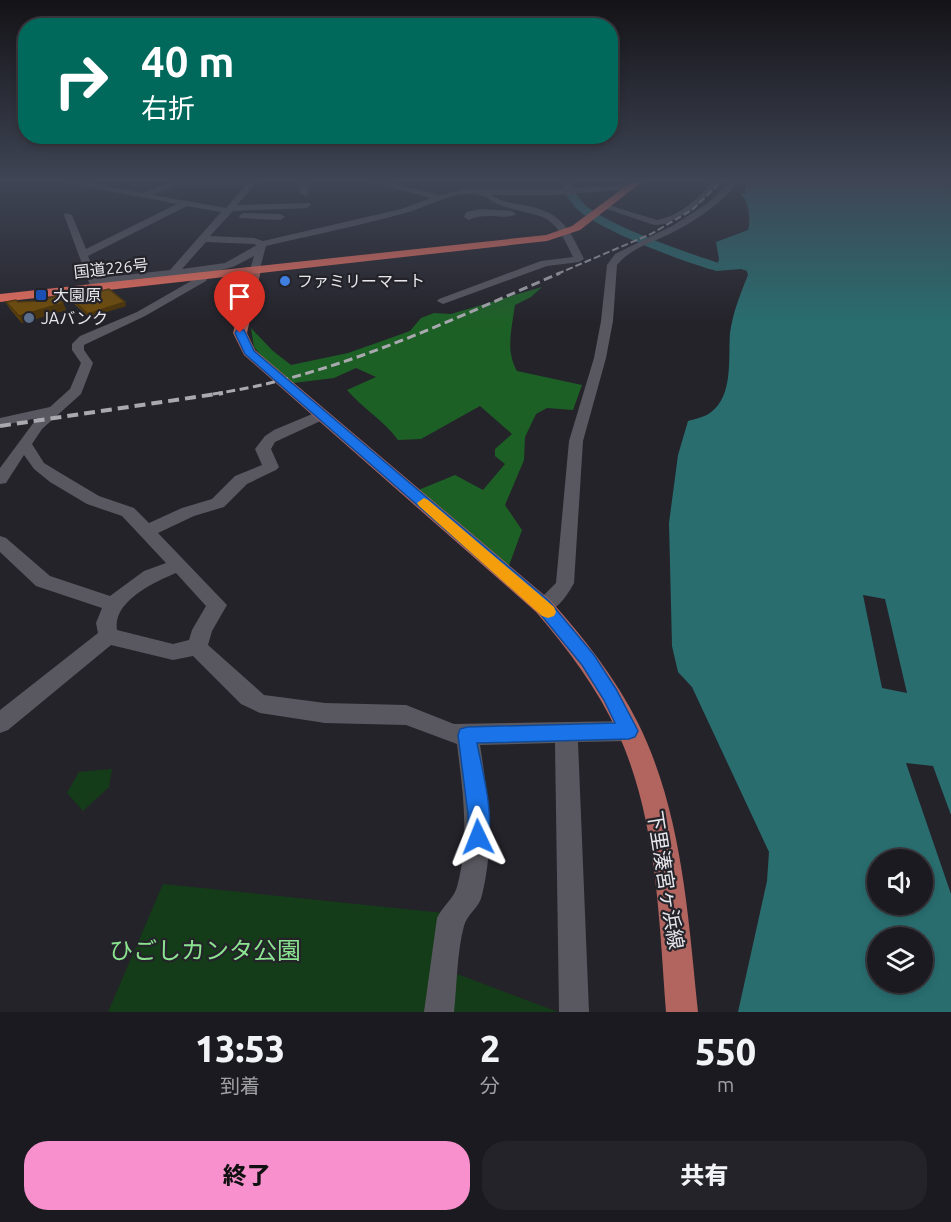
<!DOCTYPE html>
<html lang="ja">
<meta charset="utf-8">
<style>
:root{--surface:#1b1a20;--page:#242329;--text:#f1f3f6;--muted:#a0a1a5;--line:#39383e;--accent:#f790cd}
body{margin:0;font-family:Ubuntu,"Noto Sans JP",sans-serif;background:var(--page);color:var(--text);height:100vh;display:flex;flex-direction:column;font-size:22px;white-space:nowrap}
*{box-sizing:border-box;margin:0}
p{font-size:20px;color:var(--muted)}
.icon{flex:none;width:33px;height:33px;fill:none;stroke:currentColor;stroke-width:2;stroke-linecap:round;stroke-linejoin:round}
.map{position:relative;height:1012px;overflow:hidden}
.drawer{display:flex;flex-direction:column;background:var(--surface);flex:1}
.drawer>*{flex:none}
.banner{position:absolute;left:18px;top:18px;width:600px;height:126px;border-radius:24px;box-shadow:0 3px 9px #0003,0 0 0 2px var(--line);background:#00695c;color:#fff;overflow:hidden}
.tools{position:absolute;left:867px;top:849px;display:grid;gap:12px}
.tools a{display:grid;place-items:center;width:66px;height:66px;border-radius:50%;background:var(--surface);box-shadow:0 3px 9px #0003,0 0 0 2px var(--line);font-size:30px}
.pin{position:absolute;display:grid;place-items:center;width:51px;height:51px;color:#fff;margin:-62px -26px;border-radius:50% 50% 50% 0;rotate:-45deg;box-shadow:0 0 6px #0007}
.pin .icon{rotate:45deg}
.me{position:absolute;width:66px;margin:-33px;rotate:358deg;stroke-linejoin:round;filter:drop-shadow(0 0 4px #0008)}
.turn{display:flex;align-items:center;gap:21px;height:126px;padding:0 24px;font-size:27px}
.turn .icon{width:78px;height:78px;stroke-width:2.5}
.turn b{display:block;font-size:42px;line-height:51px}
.eta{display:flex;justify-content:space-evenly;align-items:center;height:102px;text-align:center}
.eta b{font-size:36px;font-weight:800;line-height:42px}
.cta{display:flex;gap:12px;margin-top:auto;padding:12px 24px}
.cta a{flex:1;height:69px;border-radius:24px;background:var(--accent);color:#111;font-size:24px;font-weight:800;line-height:69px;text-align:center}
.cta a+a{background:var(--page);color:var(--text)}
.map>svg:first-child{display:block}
.green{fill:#153c19}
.forest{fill:#1d6026}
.water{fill:#296d6f;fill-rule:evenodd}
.pier{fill:#24232a}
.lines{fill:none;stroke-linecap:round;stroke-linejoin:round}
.river{fill:#296d6f;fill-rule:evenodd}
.minor{fill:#595860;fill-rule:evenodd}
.major{fill:#b2655e;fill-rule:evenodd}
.highway{fill:#ed6e5d;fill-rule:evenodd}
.rail-far2{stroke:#a9a9af;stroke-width:2;stroke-dasharray:7 3;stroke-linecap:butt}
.rail-far1{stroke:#a9a9af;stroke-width:3;stroke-dasharray:9 4.5;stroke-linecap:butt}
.rail{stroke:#a9a9af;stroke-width:4;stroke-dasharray:11 6;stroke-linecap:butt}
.wall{fill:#604107}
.shaded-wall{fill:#4e3506}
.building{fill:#704c08;stroke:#4e3506;stroke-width:1.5}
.route{fill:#1a73e8;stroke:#114b97;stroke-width:1.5}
.slow{fill:#f59e0b}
.shop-dot{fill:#3f7fe0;stroke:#24232a;stroke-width:2}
.transit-dot{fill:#1a4fb4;stroke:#24232a;stroke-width:2}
.service-dot{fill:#5c6f8a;stroke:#24232a;stroke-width:2}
.labels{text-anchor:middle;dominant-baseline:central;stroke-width:4.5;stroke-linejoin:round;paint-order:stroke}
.far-street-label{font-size:16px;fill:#e6e6eb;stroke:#24232a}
.far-poi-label{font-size:16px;fill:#e6e6eb;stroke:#24232a;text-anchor:start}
.street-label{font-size:20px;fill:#e6e6eb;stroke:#24232a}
.near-park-label{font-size:24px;fill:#8be390;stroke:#24232a}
</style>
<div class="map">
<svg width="951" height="1012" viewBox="0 0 951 1012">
<rect width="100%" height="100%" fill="#24232a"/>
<path class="green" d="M112,769L109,787L83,811L67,793L79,772Z
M163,884L444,913L436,966L558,1012H108Z"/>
<path class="forest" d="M542,287L531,297L515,305C512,328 505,350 517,371L582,385L573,410L547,408L536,414L525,437L524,460L505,505L522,530L507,571L416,491L455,475L483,490L505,464L495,456V449L512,434L480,406L421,439L398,440C384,420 363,409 347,390L376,377L356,368L334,378L285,384L254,347L251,328L273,351L291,365L348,353L385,340L410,331L421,318L434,313L451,314Z"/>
<path class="water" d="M745,181H951V1012H738L767,881L769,852L692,687L678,672L672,646L669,523L678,455L688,421C695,419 704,417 710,413C734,396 728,358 730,333C733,312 740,295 748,275L747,271L741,269L716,271L719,259L716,242L748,230C751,220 749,200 740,193H745ZM878,860H922V904H878ZM878,938H922V982H878Z"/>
<path class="pier" d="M863,595L885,599L907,693L882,688Z
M906,763L933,766L951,815V894Z"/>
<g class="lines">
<path class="river" d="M562,181H572C573,190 579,199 585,205C611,227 688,253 722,264L724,267L717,271C688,264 597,229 577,209C570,202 563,191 562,181Z"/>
<path class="minor" d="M58,181H76L142,193L175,181H241V185H178L153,195L226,208L249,181H258L237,205L310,203L311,205L307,208L233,211L210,236L254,238L263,241L401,209L431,198L367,181H382L440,195L465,189H556L631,185L635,187L631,189L556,195H492C501,202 512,203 523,205C561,212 568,226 584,259L579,262L547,266L443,304L437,301L439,299L541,261L573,257C551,208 544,220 500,205C493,203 487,196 480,195C456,189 428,207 405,213C359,226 312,235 266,246L259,272L250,270L254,256L233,267L208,273L209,275L206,281L145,316L84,345V350L93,363L81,394L42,429L32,444L44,463L62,474L99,496L134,508L149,523L182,508L212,499L235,476L262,465L255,449L265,436L274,430L317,412H327L329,415L327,418L275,442L271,449L279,467L276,470L247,484L224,507L194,516L158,533L227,605L212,631L208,645L264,695L325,703L406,705L454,724L629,721L637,724L640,731L637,738L629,741L578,742L589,1012H559L555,743L480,745C488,797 495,842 482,895C480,907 467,914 464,926C457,951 457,985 454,1012H424L437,918C442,907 454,898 457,887C470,839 463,793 457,744L406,725L325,723L260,713L241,704L193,656L173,660L111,645L8,730L0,733V710L98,633L96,623L102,608L36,586L0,552V536L6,538L50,576L110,596L144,571L166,563L122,516L87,504L50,482L34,469L24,455L6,483L0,484V468L37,418L0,426V418L50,407L70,389L81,363L72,350V344L80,336L137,312L198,277L200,274L100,284L99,288H91L64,215L65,213L72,215L86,249L177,204ZM187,206L221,212L170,270L97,278L88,256ZM206,242L253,244L257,245L225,263L182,269ZM176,573L206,606L192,630L189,640L173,644L117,630C112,602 154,582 176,573Z
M301,181H309L307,196L300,194Z
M713,181H721L694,209L665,224L654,225L601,207L605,204L657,220C680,216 699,198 713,181Z
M731,181H740C722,201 701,218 677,230C658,241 631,247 617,265L613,321L606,358L583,441L574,583C567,596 554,617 536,611L533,606L556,583L569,441L594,358L601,321L607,265L615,254L672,226L708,203Z
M481,209L512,211L516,214C505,221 485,211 469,220L464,217L466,212Z
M243,213L280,214L285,217L280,220L240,218L239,216Z"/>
<path class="major" d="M255,267L261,270L247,333L255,350L550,600C584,638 615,677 638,723C682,812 688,915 698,1012H666C659,919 657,819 618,733C597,688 568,649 536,612L244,355L233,333L249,270Z"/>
<path class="highway" d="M633,181H643L580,230L547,241L0,302V294L546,235L572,226Z"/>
<path class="rail-far2" d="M557,274L651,234L692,210L722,181"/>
<path class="rail-far1" d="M213,394C336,376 448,321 560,273"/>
<path class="rail" d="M0,426L223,393"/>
</g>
<path class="wall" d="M71,298L126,306L89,317L72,302Z
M6,302L63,303L66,310L22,323L10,309Z"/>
<path class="shaded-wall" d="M125,302L126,306L89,317L88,314Z
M63,303L66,310L22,323L19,316Z"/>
<path class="building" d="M109,289L125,302L88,314L71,298Z
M56,296L63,303L19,316L6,302L16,300L18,302L38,301Z"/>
<linearGradient id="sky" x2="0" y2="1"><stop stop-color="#141317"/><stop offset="0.56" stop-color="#3f4555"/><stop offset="1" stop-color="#3f4555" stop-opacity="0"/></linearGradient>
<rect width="951" height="323" fill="url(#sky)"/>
<path class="route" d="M237,330H244L254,351L549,601L594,655L616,689L635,725L638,731L635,737L629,739L477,743C482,770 496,819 486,844L478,847L471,844L468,837V814L458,735L460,729L467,727L615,723L604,700L582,665L537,610L245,354L235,333Z"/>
<path class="slow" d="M424,498L428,500L554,607L556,612L554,616L548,618L542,616L419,506L417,503Z"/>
<circle class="shop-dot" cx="285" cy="281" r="6"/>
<rect class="transit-dot" x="35" y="289" width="12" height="12" rx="3"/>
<circle class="service-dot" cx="29" cy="318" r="6"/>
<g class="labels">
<g class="far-street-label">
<text transform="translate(111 268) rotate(-6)">国道226号</text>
</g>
<g class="far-poi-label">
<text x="297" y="281">ファミリーマート</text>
<text x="53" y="295">大園原</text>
<text x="41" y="318">JAバンク</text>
</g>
<g class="street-label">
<text transform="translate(666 880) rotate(81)">下里湊宮ヶ浜線</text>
</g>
<g class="near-park-label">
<text x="205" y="950">ひごしカンタ公園</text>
</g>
</g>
</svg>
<div class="tools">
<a><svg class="icon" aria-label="sound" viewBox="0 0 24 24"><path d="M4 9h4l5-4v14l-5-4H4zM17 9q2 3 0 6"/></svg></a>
<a><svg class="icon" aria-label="layers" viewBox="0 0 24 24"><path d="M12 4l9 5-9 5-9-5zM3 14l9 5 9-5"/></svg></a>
</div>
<div class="pin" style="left:240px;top:333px;background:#d93025"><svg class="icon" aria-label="arrive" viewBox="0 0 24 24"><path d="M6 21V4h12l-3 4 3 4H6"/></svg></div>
<svg class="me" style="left:478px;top:837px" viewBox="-20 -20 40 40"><path d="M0-17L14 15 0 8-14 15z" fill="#1a73e8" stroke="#fff" stroke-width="4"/></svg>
<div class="banner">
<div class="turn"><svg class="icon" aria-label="right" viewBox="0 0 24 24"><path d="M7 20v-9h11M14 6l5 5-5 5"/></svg><div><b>40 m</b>右折</div></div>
</div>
</div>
<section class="drawer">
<div class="eta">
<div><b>13:53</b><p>到着</p></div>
<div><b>2</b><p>分</p></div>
<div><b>550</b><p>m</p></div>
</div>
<div class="cta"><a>終了</a><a>共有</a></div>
</section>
